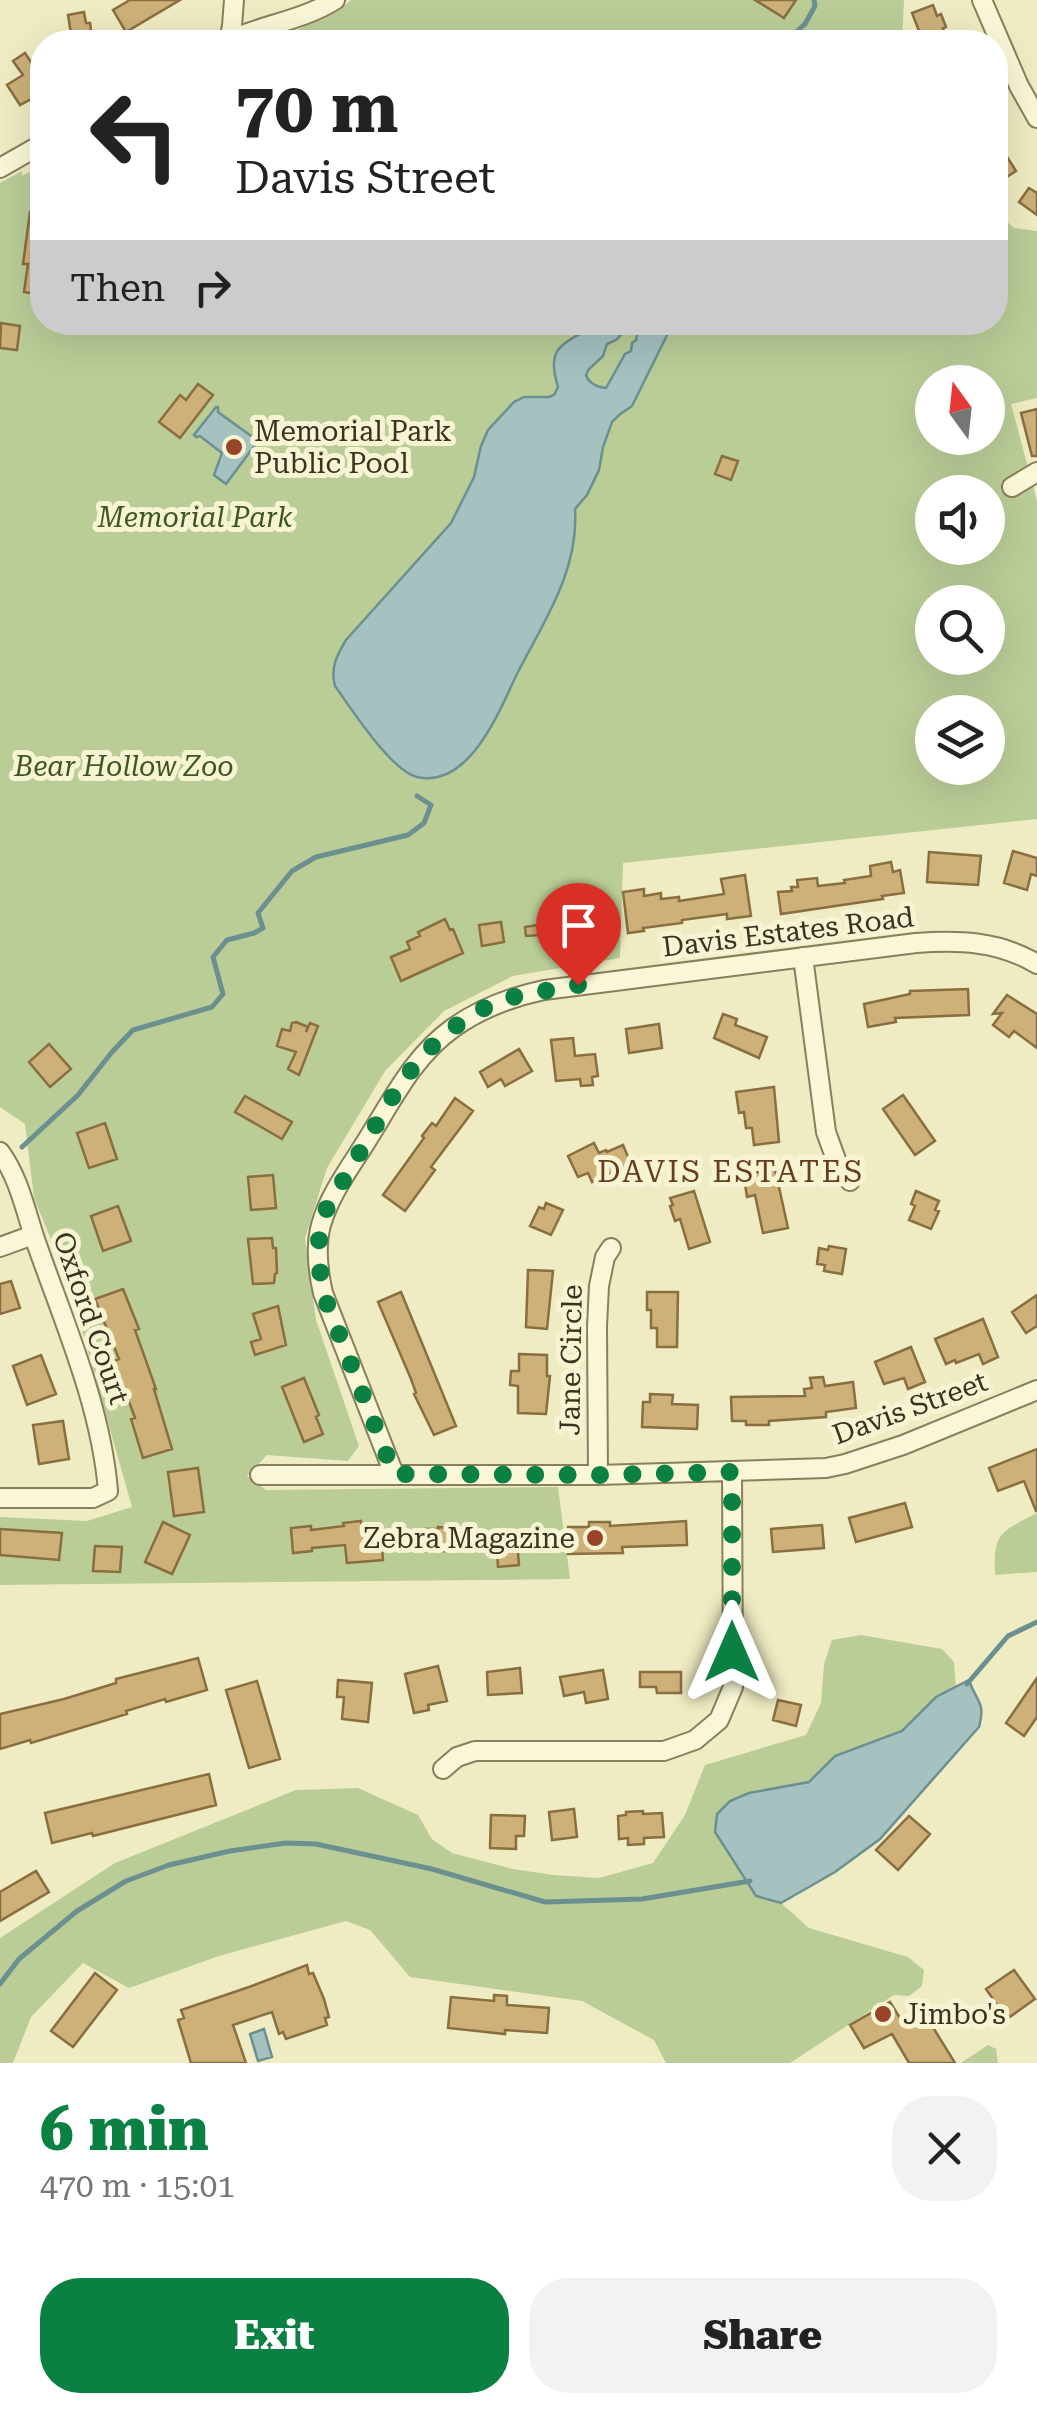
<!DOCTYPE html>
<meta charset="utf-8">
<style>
:root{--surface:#fff;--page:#f2f2f2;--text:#222;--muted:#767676;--accent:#0b8043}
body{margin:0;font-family:"Roboto Serif",serif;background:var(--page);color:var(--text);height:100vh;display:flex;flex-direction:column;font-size:38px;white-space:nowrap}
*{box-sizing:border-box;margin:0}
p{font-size:32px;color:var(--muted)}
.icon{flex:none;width:55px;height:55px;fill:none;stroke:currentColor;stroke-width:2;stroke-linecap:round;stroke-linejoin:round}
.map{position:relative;height:2063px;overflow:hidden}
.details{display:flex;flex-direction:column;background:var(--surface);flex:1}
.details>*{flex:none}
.hud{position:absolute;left:30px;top:30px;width:978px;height:305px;border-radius:40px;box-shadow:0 10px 40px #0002;background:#fff;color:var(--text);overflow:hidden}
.needle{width:65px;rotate:345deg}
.tools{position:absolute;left:915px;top:365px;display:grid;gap:20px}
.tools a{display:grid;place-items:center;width:90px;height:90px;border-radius:50%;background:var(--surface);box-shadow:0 10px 40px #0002;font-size:50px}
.pin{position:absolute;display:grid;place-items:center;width:85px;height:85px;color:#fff;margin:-102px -42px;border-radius:50% 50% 50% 0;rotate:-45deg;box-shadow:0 0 10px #0007}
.pin .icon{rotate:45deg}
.me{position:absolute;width:110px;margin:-55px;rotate:0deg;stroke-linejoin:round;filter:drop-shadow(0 0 8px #0008)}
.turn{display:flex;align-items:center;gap:35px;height:210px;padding:0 40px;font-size:45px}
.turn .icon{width:130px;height:130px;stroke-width:2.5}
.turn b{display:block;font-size:70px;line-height:85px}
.then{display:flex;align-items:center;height:95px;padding:0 40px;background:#0003;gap:20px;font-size:38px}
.round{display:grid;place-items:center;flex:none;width:105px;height:105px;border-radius:40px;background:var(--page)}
.headline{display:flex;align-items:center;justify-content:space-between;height:170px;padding:0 40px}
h1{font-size:60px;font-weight:800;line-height:75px;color:var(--accent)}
.cta{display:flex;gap:20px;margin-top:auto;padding:20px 40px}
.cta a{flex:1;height:115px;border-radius:40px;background:var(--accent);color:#fff;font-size:40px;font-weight:800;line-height:115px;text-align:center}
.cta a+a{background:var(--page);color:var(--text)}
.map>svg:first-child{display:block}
.green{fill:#bacd97;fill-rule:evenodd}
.water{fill:#a5c2c0;stroke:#6c9090;stroke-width:2.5;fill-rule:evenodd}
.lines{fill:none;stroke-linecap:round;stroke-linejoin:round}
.stream{stroke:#6c9090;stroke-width:5}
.building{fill:#cdb179;stroke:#896e3f;stroke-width:2.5}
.minor-casing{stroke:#897f5a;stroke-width:22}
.minor{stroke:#f9f7d7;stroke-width:18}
.route{stroke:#0b8043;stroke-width:18;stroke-dasharray:0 32.4}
.poi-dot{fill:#994329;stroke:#f6f4d3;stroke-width:4}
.labels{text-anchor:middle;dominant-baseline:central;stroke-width:10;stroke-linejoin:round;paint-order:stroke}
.poi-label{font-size:28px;fill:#39321e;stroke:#f6f4d3;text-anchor:start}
.park-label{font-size:28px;font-style:italic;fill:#3d5624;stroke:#f6f4d3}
.street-label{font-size:28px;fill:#39321e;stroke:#f6f4d3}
.neighbourhood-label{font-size:30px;letter-spacing:2.5px;fill:#663e1d;stroke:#f6f4d3}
</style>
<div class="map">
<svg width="1037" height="2063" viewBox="0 0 1037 2063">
<rect width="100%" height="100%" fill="#efecc3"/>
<path class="green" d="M351,0H904L902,42H271L340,10Z
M42,164V322H995V211L1014,228L1037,231V398L1011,404L1037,501V819L623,863L620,958L513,976L444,1011L385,1071L327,1168L305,1238L316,1320L359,1446L348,1461L267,1455L247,1476L266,1490L558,1487L570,1579L0,1585V1517L87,1521L132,1507L68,1281L34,1198L25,1124L0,1107V183L22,171V176ZM932,382H988V438H932ZM932,492H988V548H932ZM932,602H988V658H932ZM932,712H988V768H932Z
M1037,1513V1572L995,1575C993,1532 1001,1532 1037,1513Z
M861,1635L942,1649L954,1662L956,1688L936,1697L902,1731L835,1756L809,1782L749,1793L715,1832L757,1896L781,1903L809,1928L908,1957L924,1970L922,1986L909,1996L894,1995L790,2063H666L654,2040L582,2001L410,1977L370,1930L346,1921L219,1956L129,1988L83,1963L31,2017L13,2063H0V1938L115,1863L296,1790L358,1788L418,1815L432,1839L452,1853L513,1869L553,1875L599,1878L653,1863L685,1815L705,1765L806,1735L821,1703L824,1664L832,1640Z
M988,2045L996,2049L998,2063H961Z"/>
<path class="water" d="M595,323H673L632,406L619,415L612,422L603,447L599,470L587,495L575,509C579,571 544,621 517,674C500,709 470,789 417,777C391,771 351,708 335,686C330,668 337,655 346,640L451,523L474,477L481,446L488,430L514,402L524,397H549L554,395L558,387C544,342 567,346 595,323ZM626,330H634L637,334L636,340L632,343L631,351L625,354L606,388C598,387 589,384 586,375L589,369L603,356L607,344L616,340Z
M216,407H218V412L258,441L226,484L214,475L222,453L200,436L196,437L194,435Z
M969,1680C976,1702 986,1701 979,1727L880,1839L835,1872L781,1903L756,1896L715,1832L717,1814L730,1801L749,1793L809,1782L835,1756L902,1731L936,1697Z
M264,2029L272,2057L258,2061L250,2034Z"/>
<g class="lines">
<path class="stream" d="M785,42L805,24L815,6L814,0
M22,1147L78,1095L112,1052L133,1030L212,1007L223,994L213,957L227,940L254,933L263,928L258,913L292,871L316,857L408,835L424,823L431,805L417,796
M967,1684L1008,1636L1037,1622
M0,1984L19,1959L77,1911L126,1881L169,1865L230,1851L286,1843L316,1844L432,1869L545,1902L642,1899L750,1881"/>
</g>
<path class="building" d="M130,0H180L126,32L113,10Z
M755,0H796L784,18Z
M933,5L937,16L941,14L946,27L943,28L944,32L923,41L912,13Z
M84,12L86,23H90L92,37L72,40L68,15Z
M25,53L42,79V93L20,105L7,85L23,75L13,61Z
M995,138L1016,171L995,185Z
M1029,188L1037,193V215L1019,202Z
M30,212L42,214V295L24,292L28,264H23Z
M1,323L20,326L17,350L0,348Z
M198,384L213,395L180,438L159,422L180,395L186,400Z
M1037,409V456H1032L1021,413Z
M722,456L738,461L731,480L715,474Z
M1013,851L1037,858V876L1031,874L1027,890L1004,883Z
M929,852L981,856L978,885L927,882Z
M891,862L893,872L900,870L904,893L882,896L883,899L781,914L778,892L792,891L791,887H798L797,880L817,878L818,886L845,883L844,880L871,876L870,866Z
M745,875L751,916L727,919V914L682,920V923L643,928L644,931L628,933L623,892L644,889V896L661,893V899L679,897V901L724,894L721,879Z
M595,897V908H600L602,935L585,936V932L526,936L525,927L550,923L549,909L581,906L580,898Z
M445,919L450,930L453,929L463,953L401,981L391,957L410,949L407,942L420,936L418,932Z
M501,922L504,942L482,946L479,925Z
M968,989L969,1015L895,1018L896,1022L868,1027L864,1004L910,994V991Z
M1007,995L1037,1014V1048L1014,1031L1009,1037L993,1025L1002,1013L993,1014Z
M723,1014L737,1019L735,1025L767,1037L759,1058L714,1038Z
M296,1022L308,1027L306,1032L310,1023L318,1026L299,1075L288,1069L296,1052L277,1046L282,1029L290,1031L292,1023Z
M659,1024L662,1048L629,1053L626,1029Z
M573,1038L575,1056L595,1054L598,1076L592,1077L593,1085L581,1086L580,1079L556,1081L551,1040Z
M49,1044L71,1069L50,1087L29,1062Z
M519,1049L532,1071L505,1086L501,1079L488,1087L480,1072Z
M774,1087L779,1142L754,1145L752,1128H746L744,1112L739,1113L736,1092Z
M903,1095L935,1141L915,1155L883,1109Z
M245,1096L292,1122L282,1139L235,1112Z
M455,1098L473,1111L431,1167L435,1170L405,1211L383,1195L424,1138L422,1136L432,1123L436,1126Z
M105,1123L117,1159L89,1168L77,1133Z
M594,1143L599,1153L606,1150L607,1152L623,1145L631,1164L592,1182L588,1173L578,1177L568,1156Z
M775,1169L788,1228L763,1233L755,1195L747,1197L745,1184L751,1183L749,1174Z
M273,1175L276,1208L251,1210L248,1177Z
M694,1191L710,1242L689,1249L680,1219L675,1221L670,1206L673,1205L670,1198Z
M916,1191L939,1201L935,1210L939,1211L931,1229L909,1220L915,1206L911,1204Z
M546,1203L563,1210L551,1235L530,1226L539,1207L544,1209Z
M118,1206L131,1241L103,1251L91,1216Z
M272,1238L273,1248H276L277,1273L275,1274L274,1283L253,1284L248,1239Z
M829,1246L846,1249L842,1274L824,1271L825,1265L817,1264L819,1248L828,1250Z
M528,1270L553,1271L547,1329L526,1327Z
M11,1281L20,1308L0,1314V1284Z
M123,1289L139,1329L135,1330L156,1389H154L172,1449L143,1458L131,1419L135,1418L114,1361L119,1359L95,1299Z
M401,1292L456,1426L434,1435L414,1394L416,1393L411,1379L378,1302Z
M647,1292H678L677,1347H657V1328H651V1310H647Z
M1037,1295V1326L1026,1333L1012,1312Z
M278,1306L286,1345L255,1355L251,1342L261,1339L253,1314Z
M983,1319L998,1357L983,1364L979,1354L956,1363L955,1360L946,1364L935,1339Z
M911,1347L925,1382L908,1389L904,1378L884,1384L875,1362Z
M519,1354L547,1355V1376H550L546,1414L518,1413V1386L510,1385L511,1371H519Z
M41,1355L56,1394L27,1405L13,1366Z
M823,1377L825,1386L853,1382L856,1408L826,1412V1417L769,1421V1425H746V1421H732L731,1397L805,1396L804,1389L812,1388L810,1378Z
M304,1378L319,1415L316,1417L323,1434L304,1442L282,1387Z
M650,1394L673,1395L672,1404L698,1405L697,1429L642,1427L643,1402H650Z
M63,1421L69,1459L39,1464L33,1425Z
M1037,1449V1511H1036L1024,1481L998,1491L989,1468Z
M198,1468L204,1512L174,1516L168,1472Z
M905,1503L912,1527L856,1542L849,1518Z
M361,1521L362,1534L381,1533L383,1560L347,1563L345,1545L312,1548V1551L293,1553L291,1528L311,1526V1530L344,1526L343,1523Z
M686,1521L687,1545L622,1547L623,1553L568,1554V1527H589V1522H610V1526Z
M163,1522L190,1535L172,1574L145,1562Z
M822,1525L824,1548L773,1552L771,1529Z
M438,1527L451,1528L450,1551H425V1529H438Z
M0,1529L62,1533L59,1560L0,1555Z
M517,1542L519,1565L498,1567L497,1550H500V1543Z
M95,1546L122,1547L120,1572L93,1571Z
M198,1658L207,1690L166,1702L165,1699L126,1711L127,1714L31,1743L30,1740L0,1749V1714L64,1699L116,1683V1679Z
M438,1666L447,1701L428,1705L429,1710L414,1713L405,1674Z
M520,1668L522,1693L488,1695L487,1672Z
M603,1670L608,1699L586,1703L584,1692L564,1696L560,1677Z
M640,1672H681V1693H657L656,1687H640Z
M1037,1678V1717L1024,1736L1006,1723Z
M338,1680L372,1683L368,1722L342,1719L344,1697H337Z
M257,1681L280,1759L249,1768L226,1690Z
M778,1700L801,1705L796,1726L773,1720Z
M209,1774L216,1805L93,1836L92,1833L52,1843L45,1813Z
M574,1809L577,1837L552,1840L549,1812Z
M643,1811V1814L662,1813L664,1837L644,1838V1844L628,1845V1838L619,1839L618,1816L626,1815V1812Z
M491,1815L525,1816L524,1836H516V1849L490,1848Z
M909,1816L930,1834L898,1870L876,1850Z
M36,1871L49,1892L0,1921V1892Z
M307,1965L309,1974L313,1973L324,1999L329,2017L325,2018L327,2025L286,2039L283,2032L279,2034L272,2012L233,2025L246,2063H191L178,2020L184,2018L181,2010L249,1987Z
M1014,1970L1035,1999L1007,2019L986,1989Z
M95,1973L117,1990L73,2047L51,2031Z
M494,1995L507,1996V2005L549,2008L547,2033L505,2030V2034L448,2028L451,1997L494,2001Z
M890,2002L903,2023L923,2011L955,2063H909L892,2034L864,2048L850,2025Z"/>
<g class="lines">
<defs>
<path id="minor" d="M982,0L1019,86L1037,118
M229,41L232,26L234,0
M225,42C261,25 301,21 335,0
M0,168L42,144
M1012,487L1037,472
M803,957L826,1132L838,1165L850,1181
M0,1152C20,1179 26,1214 37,1245C65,1325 101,1406 108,1491L93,1498H0
M0,1247L33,1235
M394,1474L323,1293C318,1271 315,1247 321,1225C330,1193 352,1165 369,1137C394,1097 414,1056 453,1028C481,1008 511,997 544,990L916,943C959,940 999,941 1037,964
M260,1475H598L826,1468L845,1464L903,1445L1037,1390
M598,1475L597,1326L599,1286L605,1257L611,1248
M443,1769L457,1757L475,1751H664L695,1740L719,1720L733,1687L732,1472"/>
</defs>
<use href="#minor" class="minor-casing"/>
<use href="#minor" class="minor"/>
</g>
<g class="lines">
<path class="route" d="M578,985L516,996L482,1009L451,1029L426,1052L400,1084L326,1210L320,1228L318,1254L323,1293L394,1474L598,1475L732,1472V1652"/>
</g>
<g class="poi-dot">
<circle cx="234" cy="447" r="10"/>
<circle cx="595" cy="1538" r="10"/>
<circle cx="883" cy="2014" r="10"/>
</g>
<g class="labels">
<g class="poi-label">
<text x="254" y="431">Memorial Park<tspan x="254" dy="32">Public Pool</tspan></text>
<text x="575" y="1538" text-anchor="end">Zebra Magazine</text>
<text x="903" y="2014">Jimbo's</text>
</g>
<g class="park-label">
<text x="195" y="517">Memorial Park</text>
<text x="124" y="766">Bear Hollow Zoo</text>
</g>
<g class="street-label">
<text transform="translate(788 932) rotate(-7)">Davis Estates Road</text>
<text transform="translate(91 1318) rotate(71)">Oxford Court</text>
<text transform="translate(571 1360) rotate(-89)">Jane Circle</text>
<text transform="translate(910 1408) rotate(-20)">Davis Street</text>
</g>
<g class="neighbourhood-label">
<text x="731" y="1171">DAVIS ESTATES</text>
</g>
</g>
</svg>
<div class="tools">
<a><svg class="needle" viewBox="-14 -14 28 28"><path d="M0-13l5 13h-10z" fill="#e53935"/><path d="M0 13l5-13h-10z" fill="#767676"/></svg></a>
<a><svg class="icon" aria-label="sound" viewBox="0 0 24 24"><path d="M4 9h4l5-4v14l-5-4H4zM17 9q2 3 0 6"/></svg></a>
<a><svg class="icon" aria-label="search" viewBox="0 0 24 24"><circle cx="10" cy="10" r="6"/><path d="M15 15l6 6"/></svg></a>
<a><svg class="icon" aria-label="layers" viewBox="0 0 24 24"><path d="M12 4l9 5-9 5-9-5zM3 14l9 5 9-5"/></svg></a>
</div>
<div class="pin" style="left:578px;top:985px;background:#d93025"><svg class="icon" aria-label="arrive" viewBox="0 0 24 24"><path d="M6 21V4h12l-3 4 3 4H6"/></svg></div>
<svg class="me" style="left:732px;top:1652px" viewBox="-20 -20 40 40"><path d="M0-17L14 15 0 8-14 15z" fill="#0b8043" stroke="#fff" stroke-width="4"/></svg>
<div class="hud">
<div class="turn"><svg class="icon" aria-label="left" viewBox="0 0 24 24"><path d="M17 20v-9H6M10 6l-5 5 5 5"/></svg><div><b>70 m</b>Davis Street</div></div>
<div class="then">Then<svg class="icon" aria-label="right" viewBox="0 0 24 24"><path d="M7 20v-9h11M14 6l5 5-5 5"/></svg></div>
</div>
</div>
<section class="details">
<div class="headline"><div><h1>6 min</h1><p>470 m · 15:01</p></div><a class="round"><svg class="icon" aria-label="close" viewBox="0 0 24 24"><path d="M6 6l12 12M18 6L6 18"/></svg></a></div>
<div class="cta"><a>Exit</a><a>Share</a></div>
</section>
